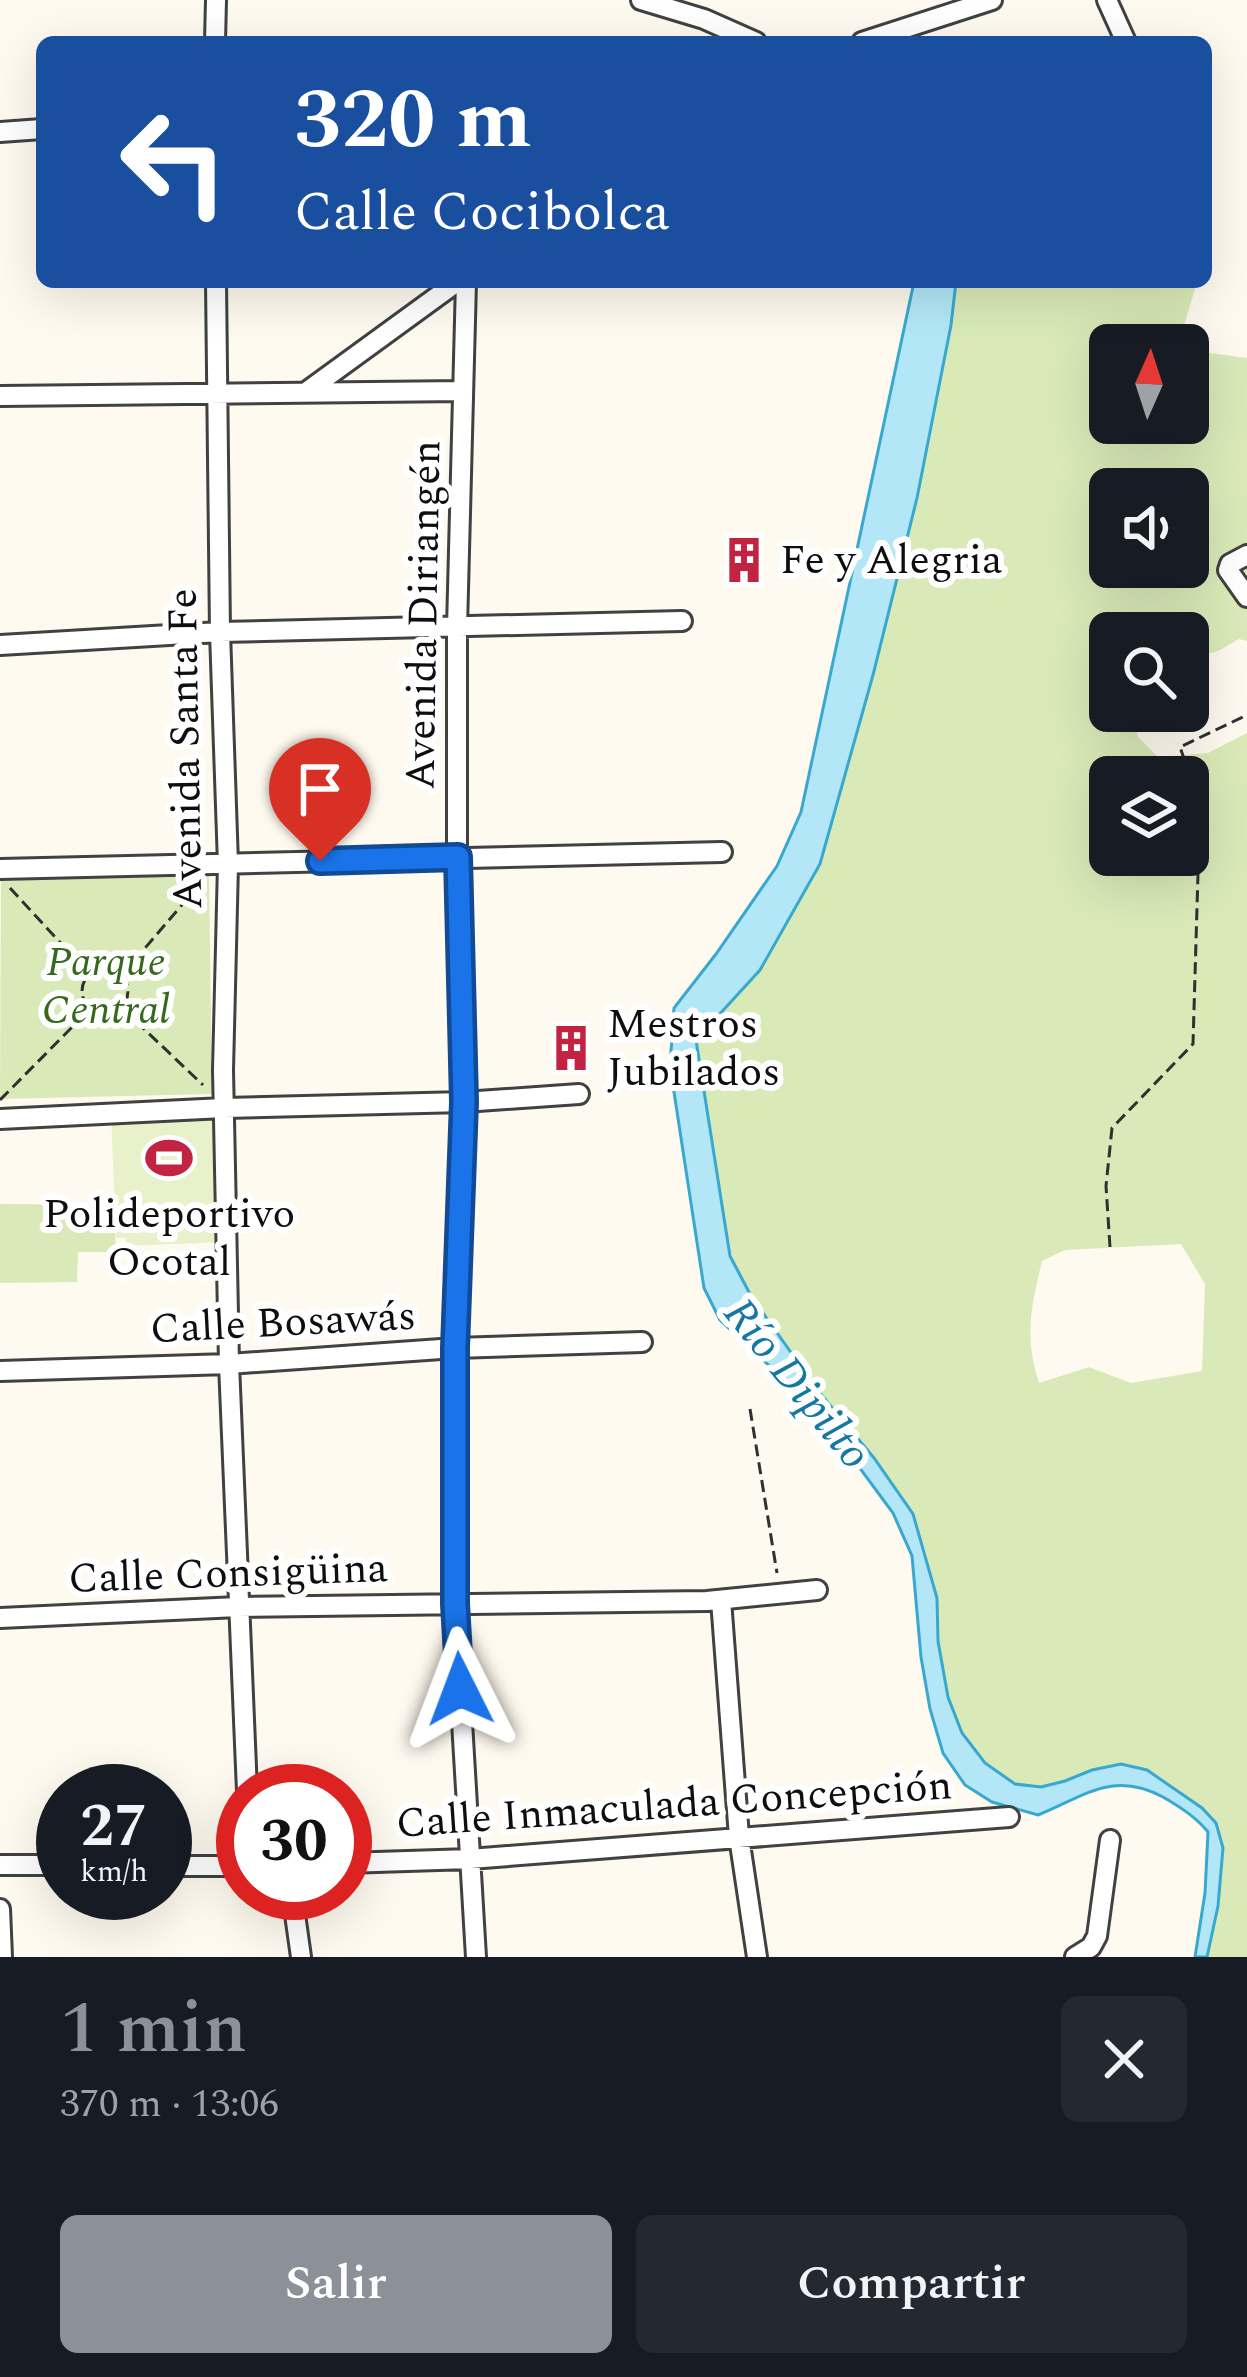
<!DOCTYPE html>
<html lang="es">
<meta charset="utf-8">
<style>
:root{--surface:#171b24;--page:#242831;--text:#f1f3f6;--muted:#9ea1a6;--accent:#8c9099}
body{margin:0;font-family:Spectral,serif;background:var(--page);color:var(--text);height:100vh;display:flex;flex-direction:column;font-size:45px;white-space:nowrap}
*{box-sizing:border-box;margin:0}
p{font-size:39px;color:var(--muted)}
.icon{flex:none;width:66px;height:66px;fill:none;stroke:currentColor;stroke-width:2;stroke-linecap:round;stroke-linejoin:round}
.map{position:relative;height:1957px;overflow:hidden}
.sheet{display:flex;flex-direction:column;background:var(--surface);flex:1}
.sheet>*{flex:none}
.top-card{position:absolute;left:36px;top:36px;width:1176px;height:252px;border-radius:18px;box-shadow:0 12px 48px #0002;background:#1a4fa0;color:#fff;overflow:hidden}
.needle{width:78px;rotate:3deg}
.buttons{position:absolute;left:1089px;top:324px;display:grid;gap:24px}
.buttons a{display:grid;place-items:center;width:120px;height:120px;border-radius:18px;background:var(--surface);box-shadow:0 12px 48px #0002;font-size:60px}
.speed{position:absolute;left:36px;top:1764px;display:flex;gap:24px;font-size:60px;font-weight:700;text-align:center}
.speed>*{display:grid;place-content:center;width:156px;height:156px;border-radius:50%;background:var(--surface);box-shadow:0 12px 48px #0002;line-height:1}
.speed small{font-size:30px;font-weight:400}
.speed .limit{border:18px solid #d22;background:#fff;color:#111}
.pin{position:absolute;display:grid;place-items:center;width:102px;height:102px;color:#fff;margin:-123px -51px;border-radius:50% 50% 50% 0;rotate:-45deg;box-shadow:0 0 12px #0007}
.pin .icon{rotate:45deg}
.me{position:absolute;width:132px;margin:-66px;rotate:357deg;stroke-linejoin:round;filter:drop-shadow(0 0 9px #0008)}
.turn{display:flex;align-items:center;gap:42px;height:252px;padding:0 60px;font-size:54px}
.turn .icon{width:156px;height:156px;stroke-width:2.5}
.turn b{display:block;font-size:84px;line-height:102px}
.round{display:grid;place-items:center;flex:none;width:126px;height:126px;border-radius:18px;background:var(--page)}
.head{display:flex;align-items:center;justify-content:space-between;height:204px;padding:0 60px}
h1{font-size:72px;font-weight:600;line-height:90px;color:var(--accent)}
.button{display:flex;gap:24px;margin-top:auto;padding:24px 60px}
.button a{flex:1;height:138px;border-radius:18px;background:var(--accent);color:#fff;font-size:48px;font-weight:600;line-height:138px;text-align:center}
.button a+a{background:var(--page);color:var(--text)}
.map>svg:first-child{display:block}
.green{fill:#d9eab8;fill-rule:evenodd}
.pitch{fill:#e9f1ca}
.water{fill:#b3e7f7;stroke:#38a8d0;stroke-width:3}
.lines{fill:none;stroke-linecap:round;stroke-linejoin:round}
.minor-casing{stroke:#414141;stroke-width:24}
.path{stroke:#303030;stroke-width:3;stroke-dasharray:12 6;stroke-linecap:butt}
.minor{stroke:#fff;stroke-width:18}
.route-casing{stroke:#114b97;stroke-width:30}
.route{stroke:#1a73e8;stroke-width:21}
.labels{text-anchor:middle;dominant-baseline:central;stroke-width:12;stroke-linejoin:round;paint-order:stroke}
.poi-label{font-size:42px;fill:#0e0e0e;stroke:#fff;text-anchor:start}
.street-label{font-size:42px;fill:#0e0e0e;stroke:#fff}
.park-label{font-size:42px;font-style:italic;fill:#36681d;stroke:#fff}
.water-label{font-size:45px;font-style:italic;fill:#1478a3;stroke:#fff}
</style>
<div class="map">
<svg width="1247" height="1957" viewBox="0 0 1247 1957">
<rect width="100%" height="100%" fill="#fffaef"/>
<path class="green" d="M956,282H1197L1183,329L1201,352L1247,358V641L1239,639L1218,651L1188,659V633H1110V711H1132L1138,737L1158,757L1208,753L1247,733V1957H1207L1218,1906L1223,1848L1216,1823L1202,1808L1170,1785L1092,1770L1065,1781L1041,1787L1015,1784L985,1763L962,1733L948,1697L938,1641L937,1598L913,1514L874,1458L819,1392L751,1296L730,1256L696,1040L760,970L820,864L873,675L917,498L951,325ZM1110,345H1188V423H1110ZM1110,489H1188V567H1110ZM1110,777H1188V855H1110ZM1181,1244L1205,1284L1202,1371L1131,1383L1089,1367L1039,1383C1024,1337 1031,1307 1042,1261L1065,1250Z
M209,873L212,1094L0,1099L1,878Z
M0,1204L114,1205L116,1252H78L77,1282L0,1283Z"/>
<path class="pitch" d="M224,1108V1242L126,1246V1238H116L111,1112Z"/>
<path class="water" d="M914,282H956L951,325L917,498L873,675L820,864L760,970L696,1040L730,1256L751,1296L819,1392L874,1458L913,1514L937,1598L938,1641L948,1697L962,1733L985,1763L1015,1784L1041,1787L1065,1781L1092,1770L1121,1764L1147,1770L1202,1808L1216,1823L1223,1848L1218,1906L1207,1957H1195L1205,1893L1208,1832C1196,1817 1180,1807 1163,1797C1113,1770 1085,1796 1038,1815L992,1802L965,1785L943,1753L930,1709L921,1657L912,1556L893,1513L817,1410L720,1320L704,1288L670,1066L674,1008L716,954L777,866L801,812Z"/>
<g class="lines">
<defs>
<path id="minor" d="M641,0L704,19L756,42
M1107,0L1126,42
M215,42L216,0
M862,42L992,0
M0,132L42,129
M216,282L220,632L228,864L223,1070L229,1364L247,1791
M466,282L457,628V857L464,1102L455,1348V1604L476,1957
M306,392L457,282
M0,396L463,391
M1247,555L1230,564L1228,570L1247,597
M0,645L220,632L682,621
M0,869L722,852
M0,1119L224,1108L464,1102L579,1094
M0,1371L229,1364L455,1348L642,1342
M721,1600L739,1837L757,1957
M0,1618L238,1607L707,1601L817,1590
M345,1863L470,1859L1009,1817
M0,1865H63
M165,1866H243
M292,1893L301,1957
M0,1909L2,1957
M1075,1957L1091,1947L1097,1936L1110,1840"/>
</defs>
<use href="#minor" class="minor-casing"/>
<path class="path" d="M10,888L89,974
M82 991a23 23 0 1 1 46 0a23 23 0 1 1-46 0Z
M122,975L199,885
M123,1009L203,1085
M0,1100L89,1010
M1110,1247L1106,1186L1112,1128L1193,1044L1200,805L1180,747L1247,715
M750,1409L777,1573"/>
<use href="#minor" class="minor"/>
</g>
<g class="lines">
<defs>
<path id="route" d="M320,861L458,857L464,1102L455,1348V1604L460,1689"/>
</defs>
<use href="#route" class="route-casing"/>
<use href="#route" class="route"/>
</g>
<defs>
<symbol id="building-bare" viewBox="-9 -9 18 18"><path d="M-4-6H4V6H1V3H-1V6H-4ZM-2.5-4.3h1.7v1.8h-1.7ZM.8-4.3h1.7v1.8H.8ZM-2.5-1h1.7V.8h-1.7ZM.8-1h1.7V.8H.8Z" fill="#c12340" stroke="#fff" stroke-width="2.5" paint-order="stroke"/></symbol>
<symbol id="stadium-bare" viewBox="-9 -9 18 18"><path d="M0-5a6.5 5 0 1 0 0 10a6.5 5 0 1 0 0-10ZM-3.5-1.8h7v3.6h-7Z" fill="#c12340" stroke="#fff" stroke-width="2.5" paint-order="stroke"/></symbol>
</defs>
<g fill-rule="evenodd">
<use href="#building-bare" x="711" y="527" width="66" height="66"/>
<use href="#building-bare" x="538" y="1015" width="66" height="66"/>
<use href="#stadium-bare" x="136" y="1125" width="66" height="66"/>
</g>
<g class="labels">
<g class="poi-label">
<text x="780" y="560">Fe y Alegria</text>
<text x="607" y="1024">Mestros<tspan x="607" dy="48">Jubilados</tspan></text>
<text x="169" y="1214" text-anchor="middle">Polideportivo<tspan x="169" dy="48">Ocotal</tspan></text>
</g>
<g class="street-label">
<text transform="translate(424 615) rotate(-89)">Avenida Diriangén</text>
<text transform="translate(186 749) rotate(-91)">Avenida Santa Fe</text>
<text transform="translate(283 1323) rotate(-3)">Calle Bosawás</text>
<text transform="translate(228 1574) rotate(-2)">Calle Consigüina</text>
<text transform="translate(674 1805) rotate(-4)">Calle Inmaculada Concepción</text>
</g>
<g class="park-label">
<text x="106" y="962">Parque<tspan x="106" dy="48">Central</tspan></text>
</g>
<g class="water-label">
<text transform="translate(797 1384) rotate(51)">Río Dipilto</text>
</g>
</g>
</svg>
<div class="buttons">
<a><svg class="needle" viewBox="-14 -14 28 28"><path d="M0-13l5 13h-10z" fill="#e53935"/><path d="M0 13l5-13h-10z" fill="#9ea1a6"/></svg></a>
<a><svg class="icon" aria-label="sound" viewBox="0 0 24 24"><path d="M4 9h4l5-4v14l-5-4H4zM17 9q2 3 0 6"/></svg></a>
<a><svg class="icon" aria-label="search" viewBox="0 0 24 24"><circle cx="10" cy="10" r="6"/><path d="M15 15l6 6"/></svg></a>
<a><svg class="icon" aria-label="layers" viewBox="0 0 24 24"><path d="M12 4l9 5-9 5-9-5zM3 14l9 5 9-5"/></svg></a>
</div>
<div class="speed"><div>27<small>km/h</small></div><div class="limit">30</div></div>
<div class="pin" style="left:320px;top:861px;background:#d93025"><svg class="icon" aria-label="arrive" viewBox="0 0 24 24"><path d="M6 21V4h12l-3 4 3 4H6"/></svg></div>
<svg class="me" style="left:460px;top:1689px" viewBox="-20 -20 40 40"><path d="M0-17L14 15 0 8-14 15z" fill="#1a73e8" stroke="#fff" stroke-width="4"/></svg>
<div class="top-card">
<div class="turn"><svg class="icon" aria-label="left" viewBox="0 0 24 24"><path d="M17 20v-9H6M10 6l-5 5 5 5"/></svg><div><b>320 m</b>Calle Cocibolca</div></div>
</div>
</div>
<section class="sheet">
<div class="head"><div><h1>1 min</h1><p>370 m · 13:06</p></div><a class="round"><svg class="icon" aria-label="close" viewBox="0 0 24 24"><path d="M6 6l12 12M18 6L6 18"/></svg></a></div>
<div class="button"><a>Salir</a><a>Compartir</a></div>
</section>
